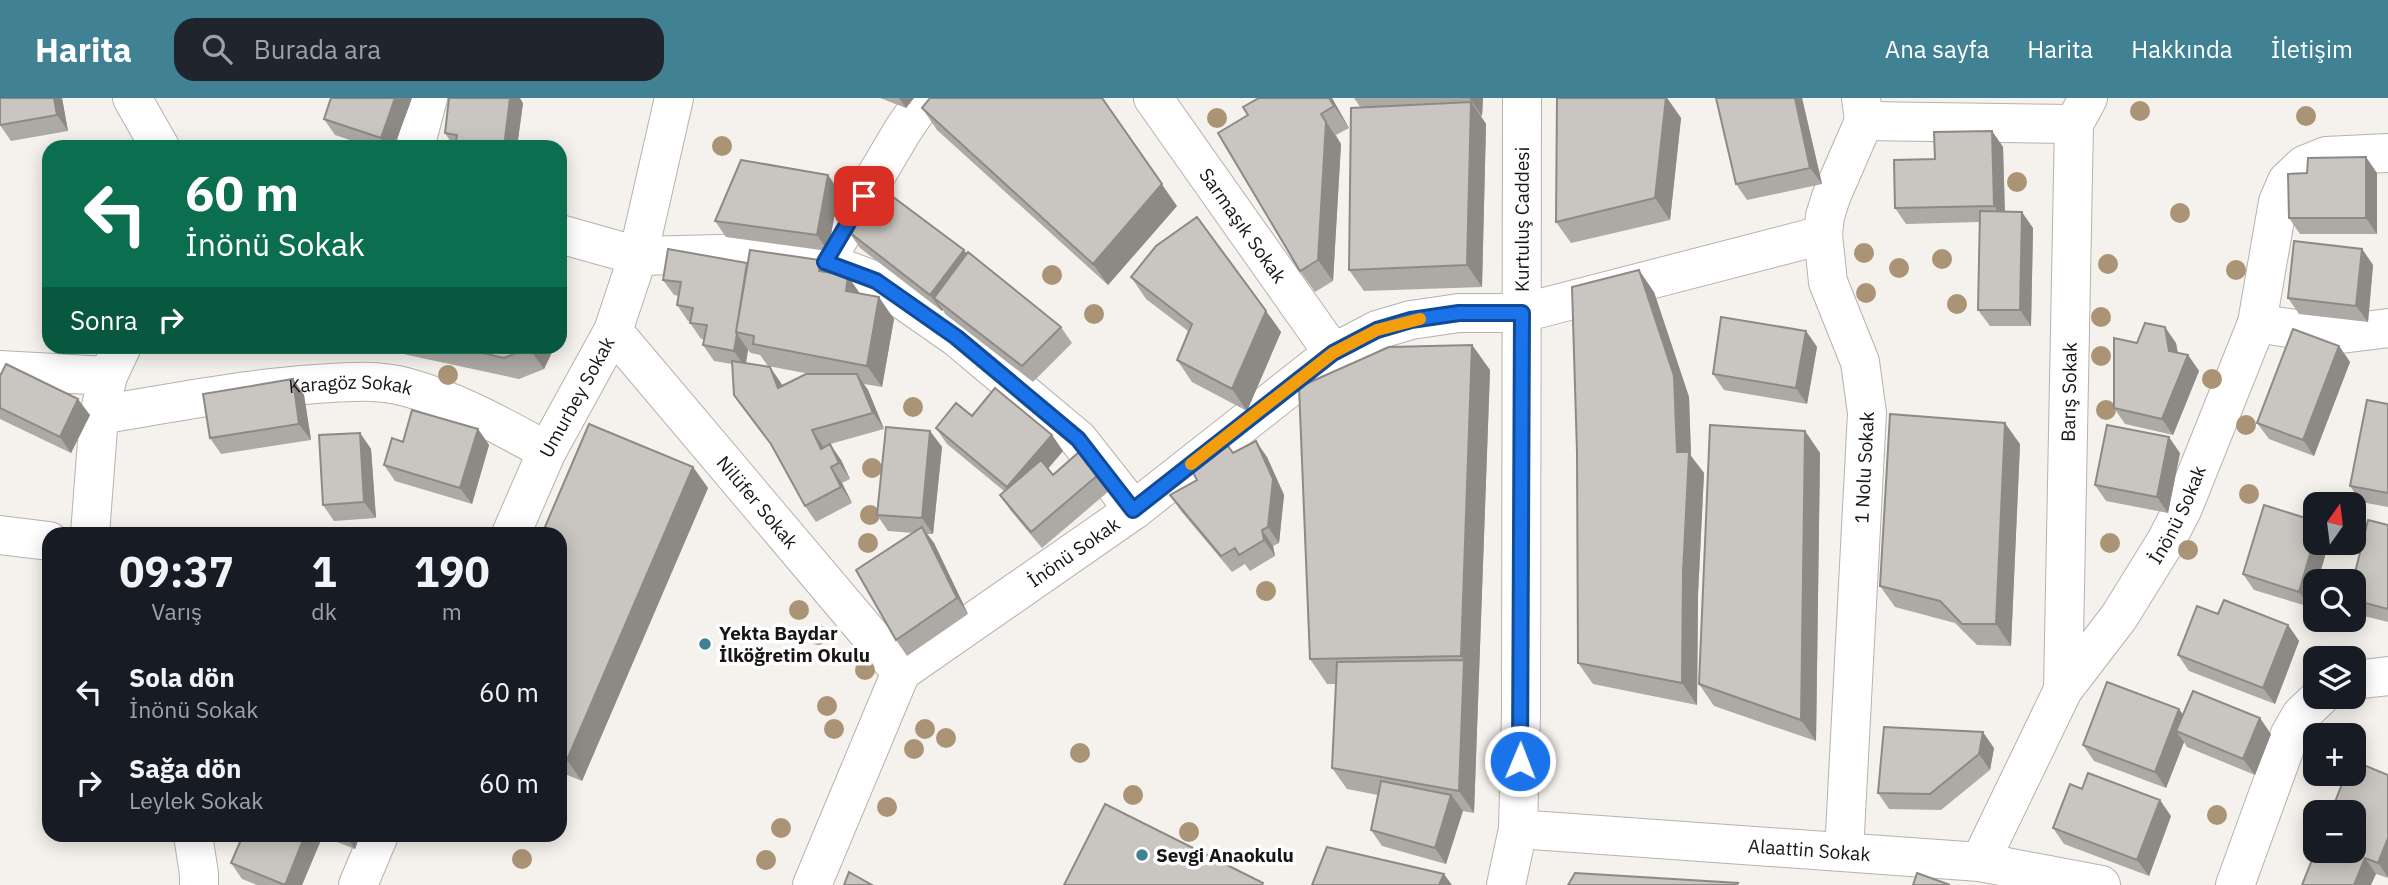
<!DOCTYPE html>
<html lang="tr">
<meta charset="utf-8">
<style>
:root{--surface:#171b24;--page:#20242c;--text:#f1f3f6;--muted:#9ea1a6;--accent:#408194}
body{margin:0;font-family:"IBM Plex Sans",sans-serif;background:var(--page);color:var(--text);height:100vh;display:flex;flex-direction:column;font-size:26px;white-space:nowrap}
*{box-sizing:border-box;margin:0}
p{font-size:23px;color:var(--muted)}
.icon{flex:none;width:38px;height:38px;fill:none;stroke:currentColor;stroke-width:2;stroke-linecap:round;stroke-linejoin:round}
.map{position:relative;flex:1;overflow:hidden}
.details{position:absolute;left:42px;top:429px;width:525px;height:315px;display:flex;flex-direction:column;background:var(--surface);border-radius:21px;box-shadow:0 4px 18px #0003}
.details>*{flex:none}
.guide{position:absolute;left:42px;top:42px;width:525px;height:214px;border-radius:21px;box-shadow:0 4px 18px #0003;background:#0b6e4f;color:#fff;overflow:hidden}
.needle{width:46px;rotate:14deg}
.controls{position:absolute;left:2303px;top:394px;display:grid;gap:14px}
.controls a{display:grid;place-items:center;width:63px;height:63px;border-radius:14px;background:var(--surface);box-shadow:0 4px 18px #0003;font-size:35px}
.pin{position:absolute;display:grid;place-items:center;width:60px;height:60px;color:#fff;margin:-30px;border-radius:14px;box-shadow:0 4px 10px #0006}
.me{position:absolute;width:77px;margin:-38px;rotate:1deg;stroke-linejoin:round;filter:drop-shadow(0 0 5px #0008)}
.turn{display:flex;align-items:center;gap:24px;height:147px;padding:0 28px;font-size:32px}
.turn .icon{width:91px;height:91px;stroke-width:2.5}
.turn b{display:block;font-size:49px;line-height:60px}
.then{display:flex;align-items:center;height:66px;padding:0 28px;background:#0003;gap:14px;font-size:26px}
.eta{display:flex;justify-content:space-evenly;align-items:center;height:119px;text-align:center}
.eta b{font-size:42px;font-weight:800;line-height:49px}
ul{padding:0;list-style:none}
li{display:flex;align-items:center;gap:21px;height:91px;padding:0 28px}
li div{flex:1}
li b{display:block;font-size:26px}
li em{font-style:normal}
header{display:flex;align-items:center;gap:42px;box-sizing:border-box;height:98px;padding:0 35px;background:var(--accent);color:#fff}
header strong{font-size:33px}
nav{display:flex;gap:38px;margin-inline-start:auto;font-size:24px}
.search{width:490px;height:63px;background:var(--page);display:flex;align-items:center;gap:18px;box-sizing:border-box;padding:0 24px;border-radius:21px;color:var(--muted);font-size:26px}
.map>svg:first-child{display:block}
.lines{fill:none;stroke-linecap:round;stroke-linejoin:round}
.minor-casing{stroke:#b6b2ad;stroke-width:40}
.minor{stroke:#fff;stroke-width:38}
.tree{fill:#ab9476}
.wall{fill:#ada9a5;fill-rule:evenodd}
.shaded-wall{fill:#8d8a86}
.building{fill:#c9c5c0;stroke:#8d8a86;stroke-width:2}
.route-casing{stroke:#114b97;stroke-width:18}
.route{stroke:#1a73e8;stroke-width:12}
.slow{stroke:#f59e0b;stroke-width:12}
.poi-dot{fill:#408194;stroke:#fff;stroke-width:2.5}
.labels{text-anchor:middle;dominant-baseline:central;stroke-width:7;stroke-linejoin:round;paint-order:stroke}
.street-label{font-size:19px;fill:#171614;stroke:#fff}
.poi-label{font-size:19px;font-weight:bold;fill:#171614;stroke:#fff;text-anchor:start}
</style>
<header>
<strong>Harita</strong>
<div class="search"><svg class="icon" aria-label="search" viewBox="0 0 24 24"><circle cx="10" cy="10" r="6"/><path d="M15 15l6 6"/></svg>Burada ara</div>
<nav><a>Ana sayfa</a><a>Harita</a><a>Hakkında</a><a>İletişim</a></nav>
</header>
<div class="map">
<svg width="2388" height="787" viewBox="0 0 2388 787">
<rect width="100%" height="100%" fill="#f5f1ec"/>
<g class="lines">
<defs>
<g id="minor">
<path d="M132,0L160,49"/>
<path id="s1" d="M1153,0L1333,255"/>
<path d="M1864,23L2074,26"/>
<path d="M415,49L428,0"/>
<path d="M560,136L638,158L762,155L825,164L876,183L956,239L1078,341L1134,412"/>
<path d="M825,164L903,32L925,0"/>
<path d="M2257,225L2333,237L2388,230"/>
<path id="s2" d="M613,233L901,574"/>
<path d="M0,272L108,278"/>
<path id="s3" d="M99,317C171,305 243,291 316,286C346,284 377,281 406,289C457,303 501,328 547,353"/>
<path d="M90,436L99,317L108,278L122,248"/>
<path id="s4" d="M511,436L547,353L613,233L638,158L674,0"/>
<path d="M0,437L49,443"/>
<path d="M2354,582L2388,578"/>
<path id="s5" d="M2063,592L2074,26L2088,0"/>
<path id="s6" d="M1518,731L1980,764L2101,787"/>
<path d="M193,737L199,776V787"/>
<path id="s7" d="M1844,754L1867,315L1860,264L1828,184L1823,137L1825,118L1831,99L1864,23L1861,0"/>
<path id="s8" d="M1980,764L2063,592L2119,519L2166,443L2183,410L2257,225L2278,104L2287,83L2304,67L2326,58L2388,55"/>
<path d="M358,787L379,737"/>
<path id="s9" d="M812,787L901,574L1134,412L1333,255L1377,232L1411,222L1459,215H1522L1823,137"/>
<path id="s10" d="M1506,787L1518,731L1521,617L1522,0"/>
<path d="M2235,787L2290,636L2301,617L2321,598"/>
</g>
</defs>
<use href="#minor" class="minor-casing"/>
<use href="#minor" class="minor"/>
</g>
<g class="tree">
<circle cx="2140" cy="13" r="10"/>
<circle cx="2306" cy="18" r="10"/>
<circle cx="1217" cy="20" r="10"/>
<circle cx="722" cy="48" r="10"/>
<circle cx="2017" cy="84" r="10"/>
<circle cx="2180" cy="115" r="10"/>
<circle cx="1864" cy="155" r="10"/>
<circle cx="1942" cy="161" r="10"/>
<circle cx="2108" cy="166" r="10"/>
<circle cx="1899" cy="170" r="10"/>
<circle cx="2236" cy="172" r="10"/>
<circle cx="1052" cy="177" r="10"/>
<circle cx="1866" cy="195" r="10"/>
<circle cx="1957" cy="206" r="10"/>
<circle cx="1094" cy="216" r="10"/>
<circle cx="2101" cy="219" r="10"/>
<circle cx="2101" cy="258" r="10"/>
<circle cx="448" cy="277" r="10"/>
<circle cx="2212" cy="281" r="10"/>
<circle cx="913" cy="309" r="10"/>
<circle cx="2106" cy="312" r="10"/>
<circle cx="2246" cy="327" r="10"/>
<circle cx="872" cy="370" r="10"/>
<circle cx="2249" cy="396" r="10"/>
<circle cx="870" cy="417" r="10"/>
<circle cx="868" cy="445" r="10"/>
<circle cx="2110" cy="445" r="10"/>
<circle cx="2188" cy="452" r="10"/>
<circle cx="1266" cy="493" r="10"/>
<circle cx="799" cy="512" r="10"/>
<circle cx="818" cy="537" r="10"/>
<circle cx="865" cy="572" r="10"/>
<circle cx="827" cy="608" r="10"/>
<circle cx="834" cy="631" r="10"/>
<circle cx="925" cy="631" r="10"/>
<circle cx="946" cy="640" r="10"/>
<circle cx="914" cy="651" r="10"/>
<circle cx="1080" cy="655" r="10"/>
<circle cx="1133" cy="697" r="10"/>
<circle cx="887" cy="709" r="10"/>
<circle cx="2217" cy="717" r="10"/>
<circle cx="781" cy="730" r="10"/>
<circle cx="1189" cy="734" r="10"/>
<circle cx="522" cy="761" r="10"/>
<circle cx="766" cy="762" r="10"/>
</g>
<path class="wall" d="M62,0L68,33L11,43L0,27Z
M331,0H412L394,49H371L335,37L324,21Z
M880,0H914L906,10Z
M1259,0H1332L1349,30L1336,37L1341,46L1333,183L1315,194L1300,173L1248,17Z
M1354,0H1483L1482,18H1481L1486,26L1482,189L1364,193L1349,172L1361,10Z
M1557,0H1667L1681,20L1670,122L1571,145L1556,124Z
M1802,0L1822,86L1747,102L1736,86Z
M523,5L517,49H454L445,35Z
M922,10L1177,108L1108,187L937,32Z
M1992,33L2003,49L2005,113L2033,130L2031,228H1990L1978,212L1980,124L1906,126L1895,110L1935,61Z
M2307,75H2377V136H2300L2289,120Z
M828,77L839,93L828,153L726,139L715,123Z
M849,134L967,155L1061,229L1072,245L1033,284L945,216L943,212L942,213L860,150Z
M2362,151L2373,167L2368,224L2299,216L2288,200Z
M747,165L828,175L894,221L882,289L864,286L868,292L884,331L830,346L841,362L850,381L842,385L852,405L816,424L805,408L774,351L734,297L732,266L714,263L703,247L704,241H701L690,225V223H688L677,207L679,198L674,197L663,182ZM748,252L751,255L760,257L768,268L810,276L782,287L770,269L746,266Z
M1131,179L1266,213L1281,234L1247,313L1192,284L1177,262L1188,233L1146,201Z
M1654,194L1689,299L1691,358L1704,375L1698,497L1697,607L1593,586L1578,565L1577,354Z
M1806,233L1817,249L1807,306L1724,292L1713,276Z
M2137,245H2176L2178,255L2188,257L2199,273L2173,337L2125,326L2114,310Z
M1472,247L1490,272L1474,715L1462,713L1446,766L1382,748L1371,732L1378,697L1347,691L1332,670L1336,586H1327L1310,561Z
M397,248H555L544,271L519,281L403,256Z
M2339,248L2350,264L2314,358L2269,341L2257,325Z
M0,278L90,317L71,355L0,321Z
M293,281L304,297L311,342L221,356L210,340Z
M2388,306V409L2361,404L2350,388Z
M972,318L1052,337L1063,353L1048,371L1053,377H1098L1109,393L1042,450L1011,413L1000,397L1004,393L947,346L936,330Z
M478,331L489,347L472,406L395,383L384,367L403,344Z
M930,333L942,349L933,436H927L934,445L968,516L907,558L896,542L914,435L888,433L877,417Z
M1805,333L1820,355L1816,643L1714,608L1699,586Z
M360,335L371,351L376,420L334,423L323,407Z
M2020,346L2011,548L1977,547L1955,525L1895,509L1880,488Z
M1233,355L1267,359L1284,397L1279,445L1273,448L1275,458L1250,473L1245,466L1232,474L1181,413L1170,397L1197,382Z
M2180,355L2168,415L2106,403L2095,387Z
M693,369L708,390L582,683L560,674V436Z
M2388,427V524L2360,517L2354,509V483Z
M2315,444H2329L2310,509L2254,492L2243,476Z
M2218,516L2288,527L2299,543L2275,606L2189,573L2178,557Z
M2179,611L2183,617L2271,636L2255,677L2187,649L2184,644L2166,690L2094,663L2083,647Z
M1994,650L1990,672L1941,712L1889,711L1878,695Z
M2388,677V780L2376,776L2302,787Z
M2082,691L2171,718L2149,778L2064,746L2053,730Z
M319,737H360L355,751Z
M321,742L302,787H257L242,781L231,765Z"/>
<path class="shaded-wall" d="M54,0H62L68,33L57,17Z
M395,0H412L394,49H387L381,40Z
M510,0H520L523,5L517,49H504Z
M899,0H914L906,10Z
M1329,0H1332L1349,30L1334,8Z
M1469,0H1483L1482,18Z
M1652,0H1667L1681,20L1670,122L1655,100Z
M1795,0H1802L1822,86L1810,70Z
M1471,4L1486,26L1482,189L1467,167Z
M1321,16L1341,46L1333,183L1318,162Z
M1116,20L1177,108L1108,187L1093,166Z
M1992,33L2003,49L2005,124L1994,108Z
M2366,59L2377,75V136L2366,120Z
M828,77L839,93L828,153L817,137Z
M2022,114L2033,130L2031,228L2020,212Z
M2362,151L2373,167L2368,224L2356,208Z
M964,152L976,168L934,200L943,212L942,213L930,197Z
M820,162L835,184L819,173Z
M1639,172L1654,194L1689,299L1691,358L1704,375L1698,497L1697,607L1682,585L1683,475L1677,354Z
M848,178L863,200L846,193Z
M560,192L567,203L560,236Z
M879,199L894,221L882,289L867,268Z
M1266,213L1281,234L1247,313L1232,291Z
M2165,229L2176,245L2180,269L2169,253Z
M1806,233L1817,249L1807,306L1796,290Z
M737,236L748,252L745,269L734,253Z
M1472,247L1490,272L1474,715L1459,693L1464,562L1461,558Z
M529,248H555L544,271L529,250Z
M2339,248L2350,264L2314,358L2303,342Z
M2188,257L2199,273L2173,337L2162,321Z
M770,269L781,285L789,306L778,290Z
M857,276L868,292L884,331L873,315Z
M293,281L304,297L311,342L299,326Z
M78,301L90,317L71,355L60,339Z
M2005,325L2020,346L2011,548L1996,526Z
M478,331L489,347L472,406L460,390Z
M812,332L823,348L832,367L821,351Z
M930,333L942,349L933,436L922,420Z
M1805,333L1820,355L1816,643L1801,622Z
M360,335L371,351L376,420L364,404Z
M1052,337L1063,353L1018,405L1007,389Z
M2169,339L2180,355L2168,415L2157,399Z
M1256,343L1267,359L1284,397L1279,445L1268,429Z
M830,346L841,362L850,381L839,365Z
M693,369L708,390L582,683L567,662Z
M831,369L842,385L852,405L841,389Z
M922,429L934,445L968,516L957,500Z
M1262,432L1273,448L1275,458L1264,442Z
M2315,439V444H2329L2318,483H2315V492L2310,509L2299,494Z
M2288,527L2299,543L2275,606L2263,590Z
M2179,611L2190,627L2176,633L2184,644L2166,690L2155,674Z
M2260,620L2271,636L2255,677L2243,661Z
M1983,634L1994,650L1990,672L1979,656Z
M1451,697L1463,713L1446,766L1435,750Z
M2160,702L2171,718L2149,778L2137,762Z
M305,737H317L321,742L302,787H285Z
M345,737H360L355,751Z
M2388,740V779L2378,765Z
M2365,760L2376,776L2371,787H2354Z
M1444,776L1452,787H1439Z"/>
<path class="building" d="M0,0H54L57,17L0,27Z
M331,0H395L381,40L324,21Z
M449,0H510L504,49H455L457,37L445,35Z
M930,0H1102L1162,86L1093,166L922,10Z
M1259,0H1329L1334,8L1321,16L1326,24L1318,162L1300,173L1218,35L1248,17L1243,9Z
M1557,0H1666L1655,100L1556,124Z
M1716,0H1795L1810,70L1736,86Z
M1471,4L1467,167L1349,172L1351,10Z
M1992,33L1994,108L1895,110L1894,62L1935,61L1934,34Z
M2366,59V120H2289L2288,76L2307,75L2308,60Z
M741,62L828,77L817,137L715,123Z
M873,84L964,152L930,197L849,134Z
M1980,113L2022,114L2020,212H1978Z
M1197,119L1266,213L1232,291L1177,262L1192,226L1131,179L1156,148Z
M2294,143L2362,151L2356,208L2288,200Z
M668,151L747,165L736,234L737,236L734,253L703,247L707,227L690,225L693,210L677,207L681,184L663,182Z
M750,152L820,162L819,173L848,178L846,193L879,199L867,268L753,246L754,238L736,234Z
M968,154L1061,229L1022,268L934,200Z
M1639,172L1674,278L1677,354H1689L1683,475L1682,585L1578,565L1577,354L1572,189Z
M1721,219L1806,233L1796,290L1713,276Z
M2145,225L2165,229L2169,253L2188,257L2162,321L2114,310V240L2137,245Z
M2293,231L2339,248L2303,342L2257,325Z
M1472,247L1461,558L1310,561L1299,289L1389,249Z
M451,248H529V250L504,260Z
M732,263L770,269L778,290L806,276H857L873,315L812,332L821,351L830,346L839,365L831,369L841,389L805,408L771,346L734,297Z
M6,266L78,301L60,339L0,310V278Z
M293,281L299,326L210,340L203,296Z
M995,290L1052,337L1007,389L936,330L956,305L972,318Z
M2367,302L2388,306V395L2350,388Z
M412,312L478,331L460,390L384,367L392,340L403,344Z
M1890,316L2005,325L1996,526H1962L1940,503L1880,488Z
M589,326L693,369L567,662L560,659V436H542Z
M1710,327L1805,333L1801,622L1699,586Z
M2107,327L2169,339L2157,399L2095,387Z
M886,329L930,333L922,420L877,417Z
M360,335L364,404L323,407L319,337Z
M1256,343L1273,381L1268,429L1262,432L1264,442L1239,457L1235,450L1221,458L1170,397L1197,382L1190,369L1228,348L1233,355Z
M1079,354L1098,377L1031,434L1000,397L1041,362L1053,377Z
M2264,407L2315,423V439L2299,494L2243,476Z
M2368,422L2388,427V511L2354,502L2353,483Z
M922,429L957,500L896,542L856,472Z
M2224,502L2288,527L2263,590L2178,557L2197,508L2218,516Z
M1464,562L1459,693L1332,670L1337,564Z
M2107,584L2179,611L2155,674L2083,647Z
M2193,593L2260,620L2243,661L2176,633Z
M1884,629L1983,634L1979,656L1930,696L1878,695Z
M2354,663L2388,677V740L2378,765L2365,760L2354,787H2302L2316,752H2354V714H2331L2346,676H2354Z
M2088,675L2160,702L2137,762L2053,730L2070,686L2082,691Z
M1381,683L1451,697L1435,750L1371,732Z
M1105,706L1263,785L1262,787H1064Z
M243,737H305L285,787L231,765Z
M1327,749L1444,776L1439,787H1312Z
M849,774L872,787H844Z
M1575,775L1738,785L1737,787H1568Z
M1917,775L1950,787H1913Z"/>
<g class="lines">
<defs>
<path id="route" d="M864,98L825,164L876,183L956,239L1078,341L1133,412L1333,255L1377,232L1411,222L1459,215H1522L1520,663"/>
</defs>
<use href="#route" class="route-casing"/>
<use href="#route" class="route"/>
<path class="slow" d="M1191,366L1333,255L1377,232L1420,221"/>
</g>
<g class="poi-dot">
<circle cx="705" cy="546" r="7"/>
<circle cx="1142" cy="757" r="7"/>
</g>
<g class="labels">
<g class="street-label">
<text stroke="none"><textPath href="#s10" startOffset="667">Kurtuluş Caddesi</textPath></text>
<text stroke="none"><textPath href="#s1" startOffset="156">Sarmaşık Sokak</textPath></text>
<text stroke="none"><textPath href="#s3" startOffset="254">Karagöz Sokak</textPath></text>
<text stroke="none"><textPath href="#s5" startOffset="298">Barış Sokak</textPath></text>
<text stroke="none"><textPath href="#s4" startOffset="152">Umurbey Sokak</textPath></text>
<text stroke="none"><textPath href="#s7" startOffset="385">1 Nolu Sokak</textPath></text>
<text stroke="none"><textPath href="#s2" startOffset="224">Nilüfer Sokak</textPath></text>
<text stroke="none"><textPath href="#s8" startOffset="401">İnönü Sokak</textPath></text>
<text stroke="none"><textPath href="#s9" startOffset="441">İnönü Sokak</textPath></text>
<text stroke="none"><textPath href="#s6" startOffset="292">Alaattin Sokak</textPath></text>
</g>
<g class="poi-label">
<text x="719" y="535">Yekta Baydar<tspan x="719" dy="22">İlköğretim Okulu</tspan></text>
<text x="1156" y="757">Sevgi Anaokulu</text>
</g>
</g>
</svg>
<div class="controls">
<a><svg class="needle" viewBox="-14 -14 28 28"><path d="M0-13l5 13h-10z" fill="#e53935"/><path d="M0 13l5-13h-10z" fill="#9ea1a6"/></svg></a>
<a><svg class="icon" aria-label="search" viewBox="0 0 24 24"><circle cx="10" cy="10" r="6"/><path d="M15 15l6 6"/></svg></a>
<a><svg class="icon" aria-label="layers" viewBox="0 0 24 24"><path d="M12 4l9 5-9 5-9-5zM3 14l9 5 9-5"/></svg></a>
<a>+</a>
<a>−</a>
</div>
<div class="pin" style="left:864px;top:98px;background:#d93025"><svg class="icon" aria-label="arrive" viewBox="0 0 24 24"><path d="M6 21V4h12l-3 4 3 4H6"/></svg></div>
<svg class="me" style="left:1520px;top:663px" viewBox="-20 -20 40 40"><circle r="17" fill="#1a73e8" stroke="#fff" stroke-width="3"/><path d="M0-11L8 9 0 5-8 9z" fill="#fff"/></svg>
<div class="guide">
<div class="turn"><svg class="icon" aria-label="left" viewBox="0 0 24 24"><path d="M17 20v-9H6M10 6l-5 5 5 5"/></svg><div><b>60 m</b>İnönü Sokak</div></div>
<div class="then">Sonra<svg class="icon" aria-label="right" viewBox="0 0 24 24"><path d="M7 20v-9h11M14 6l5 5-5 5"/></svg></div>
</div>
<section class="details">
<div class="eta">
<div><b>09:37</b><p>Varış</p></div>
<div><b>1</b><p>dk</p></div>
<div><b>190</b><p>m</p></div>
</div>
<ul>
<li><svg class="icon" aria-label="left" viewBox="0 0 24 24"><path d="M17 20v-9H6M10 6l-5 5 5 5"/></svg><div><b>Sola dön</b><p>İnönü Sokak</p></div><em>60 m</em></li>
<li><svg class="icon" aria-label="right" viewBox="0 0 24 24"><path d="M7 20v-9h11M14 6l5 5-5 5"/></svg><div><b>Sağa dön</b><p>Leylek Sokak</p></div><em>60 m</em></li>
</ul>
</section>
</div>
